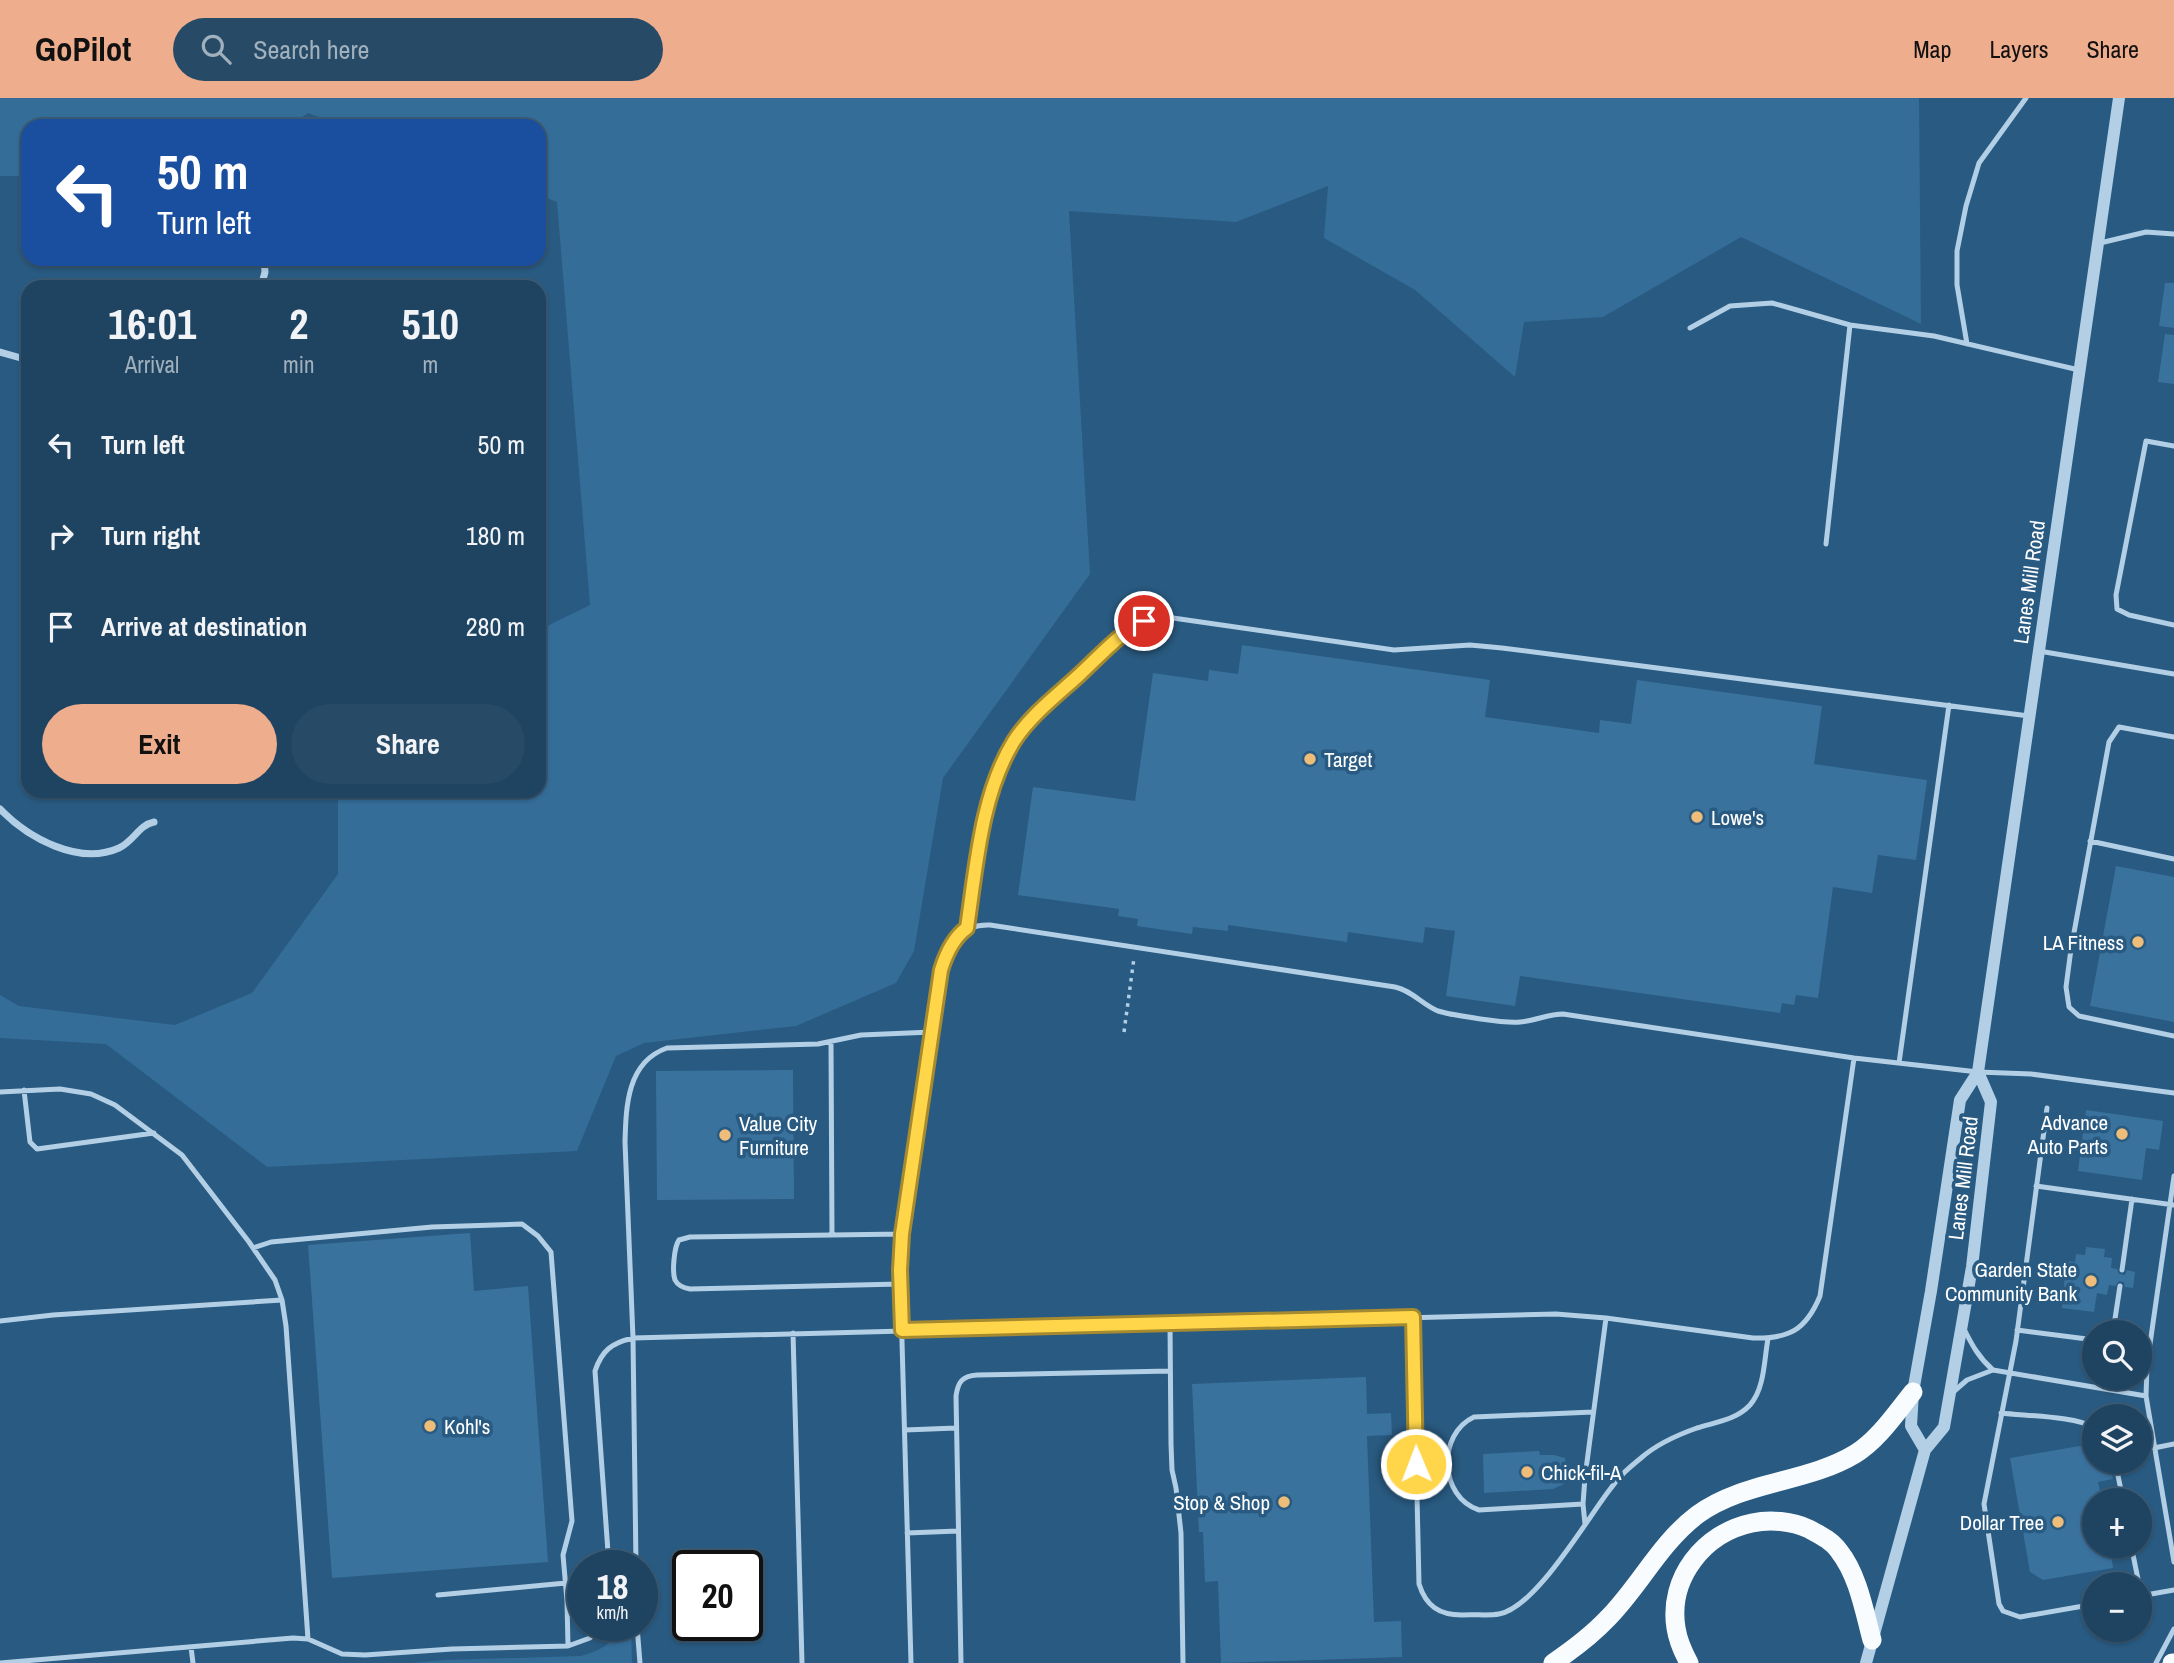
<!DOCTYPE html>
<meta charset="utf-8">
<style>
:root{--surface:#1f4461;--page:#274b67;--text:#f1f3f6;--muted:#a1b0bd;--line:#3c5c76;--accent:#eead8d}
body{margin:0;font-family:"Archivo Narrow",sans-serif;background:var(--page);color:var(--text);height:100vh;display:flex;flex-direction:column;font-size:26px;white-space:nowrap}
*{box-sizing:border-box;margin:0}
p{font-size:23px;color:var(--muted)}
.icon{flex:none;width:38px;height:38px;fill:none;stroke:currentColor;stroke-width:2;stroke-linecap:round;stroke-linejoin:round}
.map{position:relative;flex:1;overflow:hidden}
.drawer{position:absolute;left:21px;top:182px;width:525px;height:518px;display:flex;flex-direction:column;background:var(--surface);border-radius:21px;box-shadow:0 2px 5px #0004,0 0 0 2px var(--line)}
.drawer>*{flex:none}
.guide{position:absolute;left:21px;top:21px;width:525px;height:147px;border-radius:21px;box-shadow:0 2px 5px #0004,0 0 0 2px var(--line);background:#1a4fa0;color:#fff;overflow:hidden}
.buttons{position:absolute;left:2082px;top:1222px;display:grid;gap:14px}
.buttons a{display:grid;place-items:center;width:70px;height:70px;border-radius:50%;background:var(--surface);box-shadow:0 2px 5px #0004,0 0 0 2px var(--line);font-size:35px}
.speed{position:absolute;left:567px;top:1452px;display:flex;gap:14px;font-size:35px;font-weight:700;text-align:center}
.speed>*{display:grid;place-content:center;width:91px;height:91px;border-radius:50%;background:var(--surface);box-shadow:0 2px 5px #0004,0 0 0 2px var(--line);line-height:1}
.speed small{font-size:18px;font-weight:400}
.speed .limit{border:4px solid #111;border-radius:10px;background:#fff;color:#111}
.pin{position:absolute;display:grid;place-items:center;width:60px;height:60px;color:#fff;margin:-30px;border:4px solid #fff;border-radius:50%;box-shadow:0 2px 7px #0007}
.me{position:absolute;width:77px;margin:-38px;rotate:359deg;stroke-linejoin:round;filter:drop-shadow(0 0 5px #0008)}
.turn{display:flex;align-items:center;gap:24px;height:147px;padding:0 21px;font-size:32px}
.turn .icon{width:91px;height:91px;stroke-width:2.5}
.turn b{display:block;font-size:49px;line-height:60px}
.eta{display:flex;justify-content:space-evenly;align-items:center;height:119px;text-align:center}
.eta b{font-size:42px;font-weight:800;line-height:49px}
.cta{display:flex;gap:14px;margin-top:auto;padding:14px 21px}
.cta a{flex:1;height:80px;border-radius:42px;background:var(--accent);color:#111;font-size:28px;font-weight:800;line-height:80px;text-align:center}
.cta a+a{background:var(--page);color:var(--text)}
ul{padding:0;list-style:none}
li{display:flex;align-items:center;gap:21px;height:91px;padding:0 21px}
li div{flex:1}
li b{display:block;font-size:26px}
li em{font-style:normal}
header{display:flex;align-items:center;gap:42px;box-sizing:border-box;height:98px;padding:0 35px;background:var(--accent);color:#111}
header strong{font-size:33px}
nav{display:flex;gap:38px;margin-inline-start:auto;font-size:24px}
.search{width:490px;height:63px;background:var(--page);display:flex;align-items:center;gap:18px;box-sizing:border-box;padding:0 24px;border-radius:38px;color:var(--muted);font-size:26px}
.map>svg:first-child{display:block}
.green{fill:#346d98}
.building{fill:#3a729e}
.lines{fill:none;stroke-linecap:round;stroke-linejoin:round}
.path{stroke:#b2cfe6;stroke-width:3.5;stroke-dasharray:3.5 5;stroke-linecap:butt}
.service{stroke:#b2cfe6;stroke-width:5}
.minor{stroke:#b2cfe6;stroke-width:7}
.tertiary{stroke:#b2cfe6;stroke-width:12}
.trunk{stroke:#f8fcfe;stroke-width:19}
.route-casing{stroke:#a68a30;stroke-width:18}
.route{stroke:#ffd54a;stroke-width:12}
.poi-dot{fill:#edbd79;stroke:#295a81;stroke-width:2.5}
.labels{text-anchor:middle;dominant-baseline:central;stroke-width:7;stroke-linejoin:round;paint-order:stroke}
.street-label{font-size:21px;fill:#fff;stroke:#295a81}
.poi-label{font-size:21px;fill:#fff;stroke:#295a81;text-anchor:start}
</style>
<header>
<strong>GoPilot</strong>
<div class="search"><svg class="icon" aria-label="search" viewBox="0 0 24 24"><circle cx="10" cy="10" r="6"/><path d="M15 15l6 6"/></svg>Search here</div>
<nav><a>Map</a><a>Layers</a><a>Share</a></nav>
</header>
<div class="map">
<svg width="2174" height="1565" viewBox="0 0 2174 1565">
<rect width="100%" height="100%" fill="#295a81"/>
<path class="green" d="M0,0H1919L1921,226L1741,139L1603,219L1524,224L1515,279L1415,192L1324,140L1328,88L1236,124L1069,113L1090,476L943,680L914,853L896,885L796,928L644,945L616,958L577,1053L267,1069L106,946L0,940V897L19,908L175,927L252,895L338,776V693H539V532L590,507L557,104L539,97V28H344L308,15L289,28H28V78H0Z
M622,1528H631L632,1565H411L444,1562L581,1558C599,1553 614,1546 622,1528Z"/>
<path class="building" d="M2165,185H2174V230L2159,228Z
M2165,236L2174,237V286L2158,284Z
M1242,547L1490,582L1485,619L1599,635L1600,622L1631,626L1637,582L1822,608L1814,666L1927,682L1916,762L1878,757L1872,795L1833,789L1818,900L1796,897L1794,907L1782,905L1780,915L1520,878L1515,908L1446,898L1455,833L1425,829L1423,845L1348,834L1347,844L1228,827V833L1193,829L1192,836L1137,828L1138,821L1118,818L1119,811L1018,797L1033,689L1135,703L1153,575L1208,583L1209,572L1238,576Z
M2116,768L2174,779V924L2090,908Z
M793,972L794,1101L657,1102L656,973Z
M2086,1012L2163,1023L2159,1052L2146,1050L2142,1082L2078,1073Z
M470,1135L474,1193L528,1188L548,1464L332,1480L308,1147Z
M2086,1149L2105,1151L2104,1159L2112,1160L2111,1170L2117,1171L2119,1176L2125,1177L2127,1172L2135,1174L2133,1190L2125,1189L2124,1184L2119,1183L2115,1188L2109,1187L2107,1197L2097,1195L2094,1214L2062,1210L2066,1163L2075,1164L2076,1156L2085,1157Z
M1366,1279L1367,1316L1391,1315L1392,1337L1367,1338L1374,1524L1401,1523L1402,1559L1221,1565L1218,1483L1205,1484L1203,1434H1199L1192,1286Z
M2091,1346L2095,1363H2110L2113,1381L2098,1384L2102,1402H2095V1447H2110L2113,1470L2043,1482L2030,1474L2010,1360Z
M1539,1353L1540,1357H1554L1565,1360L1566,1367L1570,1366L1571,1381H1566V1385L1553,1391L1484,1395L1483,1356Z"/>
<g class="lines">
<path class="path" d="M1124,934L1134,860"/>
<path class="service" d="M2100,145L2146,134L2174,136
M1690,230L1730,208L1772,205L1850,227L1934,238L2079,272
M1967,246L1957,187V153L1966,108L1979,65L2026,0
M2174,348L2146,343L2116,497L2117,511L2129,517L2174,527
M1826,446L1850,227
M2039,553L2174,576
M2174,639L2119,629L2109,644L2071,851L2066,889L2069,909L2079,918L2174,938
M2090,743L2174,761
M966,830L993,689L1001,668L1015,642L1032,620L1132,530L1144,523L1173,520L1394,552L1470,547L1502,550L2029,618
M831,944L832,1137
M1899,965L1949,607
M24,992L30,1044L37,1051L154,1035
M0,994L60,991L91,996L115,1007L182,1057L249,1144L275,1182L282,1202L286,1228L308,1541
M2047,1010L2016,1243L1984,1406L1999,1506L2003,1513L2020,1519L2095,1506
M2174,1078L2147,1267L2146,1298L2174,1464
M2036,1088L2174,1107
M253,1150L271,1144L432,1129L522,1126L538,1138L551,1154L572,1423L563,1457L567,1503L568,1548
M2122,1172L2132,1101
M900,1186L690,1191C684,1190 678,1188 675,1182C672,1174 674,1149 679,1142L690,1139L902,1136
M1413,1219L1419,1486C1426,1508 1439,1517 1462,1517C1474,1516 1488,1518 1499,1516C1536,1510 1588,1419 1611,1390C1619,1378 1630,1369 1641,1360C1657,1346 1677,1337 1697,1330C1716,1324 1736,1322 1750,1307C1765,1290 1764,1261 1768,1241
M0,1223L53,1217L282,1202
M1170,1226L1171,1346L1172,1372L1176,1390L1181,1435L1183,1565
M1964,1231C1972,1247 1979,1260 1993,1272L2146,1298
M2017,1232L2095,1242
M2113,1234L2120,1188
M793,1235L802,1565
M1952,1295L1967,1282L1993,1272
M2001,1315C2025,1318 2076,1318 2095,1330
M905,1332L956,1330
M2154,1350L2174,1346
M2115,1363L2123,1402
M1583,1406L1479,1412C1439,1399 1437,1336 1474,1319L1593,1314
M1585,1426L1583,1406L1585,1379L1606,1220
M907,1435L958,1433
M2131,1447L2139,1486
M609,1468L595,1273C602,1252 612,1245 633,1240L1556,1216L1606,1220L1753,1240C1789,1241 1806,1232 1820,1198L1854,960
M636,1468L633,1240L625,1044C626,1008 627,964 667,950L818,946L861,937L932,934
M438,1497L566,1485
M2140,1498L2174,1492
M637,1528L640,1565
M191,1549L193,1565
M0,1565L293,1540L308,1541L342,1556L365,1557L452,1551L568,1548L590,1540L603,1528
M911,1565L900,1172L902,1136L941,872C949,844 960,826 990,827L1395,889C1411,892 1423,907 1438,913C1451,917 1507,926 1520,924C1535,923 1548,916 1563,916L1854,960L1978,974L2031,976L2174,995
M961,1565L956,1298C958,1284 962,1278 977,1277L1170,1273
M2156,1565L2174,1531"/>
<path class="minor" d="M261,189L265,174L264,161
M0,254L28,262
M0,711C28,740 79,768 119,750C133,744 139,727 154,724"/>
<path class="tertiary" d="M1925,1352L1911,1328L1913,1294L1931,1193L1960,1002L1978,974L2119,0
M1866,1565L1925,1352L1944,1329L1972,1169L1991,1004L1978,974"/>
<path class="trunk" d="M1553,1565C1572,1552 1591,1538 1607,1521C1639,1489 1660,1445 1697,1417C1743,1383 1807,1385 1855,1356C1878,1342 1896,1315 1913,1294
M1689,1565C1683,1554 1678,1543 1676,1530C1668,1480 1704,1435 1752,1425C1770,1421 1792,1423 1809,1431C1820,1437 1831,1442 1839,1453C1858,1477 1864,1512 1872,1542
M2172,1565H2174"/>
</g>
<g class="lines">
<defs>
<path id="route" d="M1144,523C1118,536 1099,559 1078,578C1056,598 1030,618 1014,643C981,696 976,770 967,830C954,839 946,856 941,872L902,1136L900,1172L902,1232L1413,1219L1416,1366"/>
</defs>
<use href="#route" class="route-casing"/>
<use href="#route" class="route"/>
</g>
<g class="poi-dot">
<circle cx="1310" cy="661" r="7"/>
<circle cx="1697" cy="719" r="7"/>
<circle cx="2138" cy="844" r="7"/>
<circle cx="2122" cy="1036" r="7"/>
<circle cx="725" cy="1037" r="7"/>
<circle cx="2091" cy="1183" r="7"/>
<circle cx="430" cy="1328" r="7"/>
<circle cx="1527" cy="1374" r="7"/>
<circle cx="1284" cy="1404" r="7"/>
<circle cx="2058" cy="1424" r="7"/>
</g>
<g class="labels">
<g class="street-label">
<text transform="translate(2029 484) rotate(-82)">Lanes Mill Road</text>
<text transform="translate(1963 1080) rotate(-83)">Lanes Mill Road</text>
</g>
<g class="poi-label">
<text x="1324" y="661">Target</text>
<text x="1711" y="719">Lowe's</text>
<text x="2124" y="844" text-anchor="end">LA Fitness</text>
<text x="2108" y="1024" text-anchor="end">Advance<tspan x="2108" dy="24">Auto Parts</tspan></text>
<text x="739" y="1025">Value City<tspan x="739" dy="24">Furniture</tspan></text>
<text x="2077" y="1171" text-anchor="end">Garden State<tspan x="2077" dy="24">Community Bank</tspan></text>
<text x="444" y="1328">Kohl's</text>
<text x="1541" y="1374">Chick-fil-A</text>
<text x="1270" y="1404" text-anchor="end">Stop &amp; Shop</text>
<text x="2044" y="1424" text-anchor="end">Dollar Tree</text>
</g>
</g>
</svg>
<div class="buttons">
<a><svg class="icon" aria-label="search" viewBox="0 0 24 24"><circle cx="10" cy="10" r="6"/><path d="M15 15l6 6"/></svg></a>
<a><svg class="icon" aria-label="layers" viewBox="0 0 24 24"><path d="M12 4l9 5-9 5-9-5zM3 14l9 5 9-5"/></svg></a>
<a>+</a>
<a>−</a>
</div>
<div class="speed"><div>18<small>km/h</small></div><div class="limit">20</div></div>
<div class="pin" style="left:1144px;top:523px;background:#d93025"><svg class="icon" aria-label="arrive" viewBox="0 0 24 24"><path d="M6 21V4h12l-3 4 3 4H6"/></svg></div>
<svg class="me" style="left:1416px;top:1366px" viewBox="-20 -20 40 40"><circle r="17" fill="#ffd54a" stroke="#fff" stroke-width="3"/><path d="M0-11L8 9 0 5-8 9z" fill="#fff"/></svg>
<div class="guide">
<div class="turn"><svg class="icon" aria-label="left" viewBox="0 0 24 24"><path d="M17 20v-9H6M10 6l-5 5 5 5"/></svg><div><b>50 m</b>Turn left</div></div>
</div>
<section class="drawer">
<div class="eta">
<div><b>16:01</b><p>Arrival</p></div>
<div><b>2</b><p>min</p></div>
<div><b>510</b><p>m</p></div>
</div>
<ul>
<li><svg class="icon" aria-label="left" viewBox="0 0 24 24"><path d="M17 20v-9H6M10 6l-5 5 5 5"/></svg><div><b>Turn left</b></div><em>50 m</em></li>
<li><svg class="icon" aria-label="right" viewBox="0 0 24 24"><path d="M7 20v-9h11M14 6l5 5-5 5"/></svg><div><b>Turn right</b></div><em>180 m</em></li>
<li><svg class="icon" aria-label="arrive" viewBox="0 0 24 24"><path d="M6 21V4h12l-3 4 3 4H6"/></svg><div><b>Arrive at destination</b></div><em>280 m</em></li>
</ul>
<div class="cta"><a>Exit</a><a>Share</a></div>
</section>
</div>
